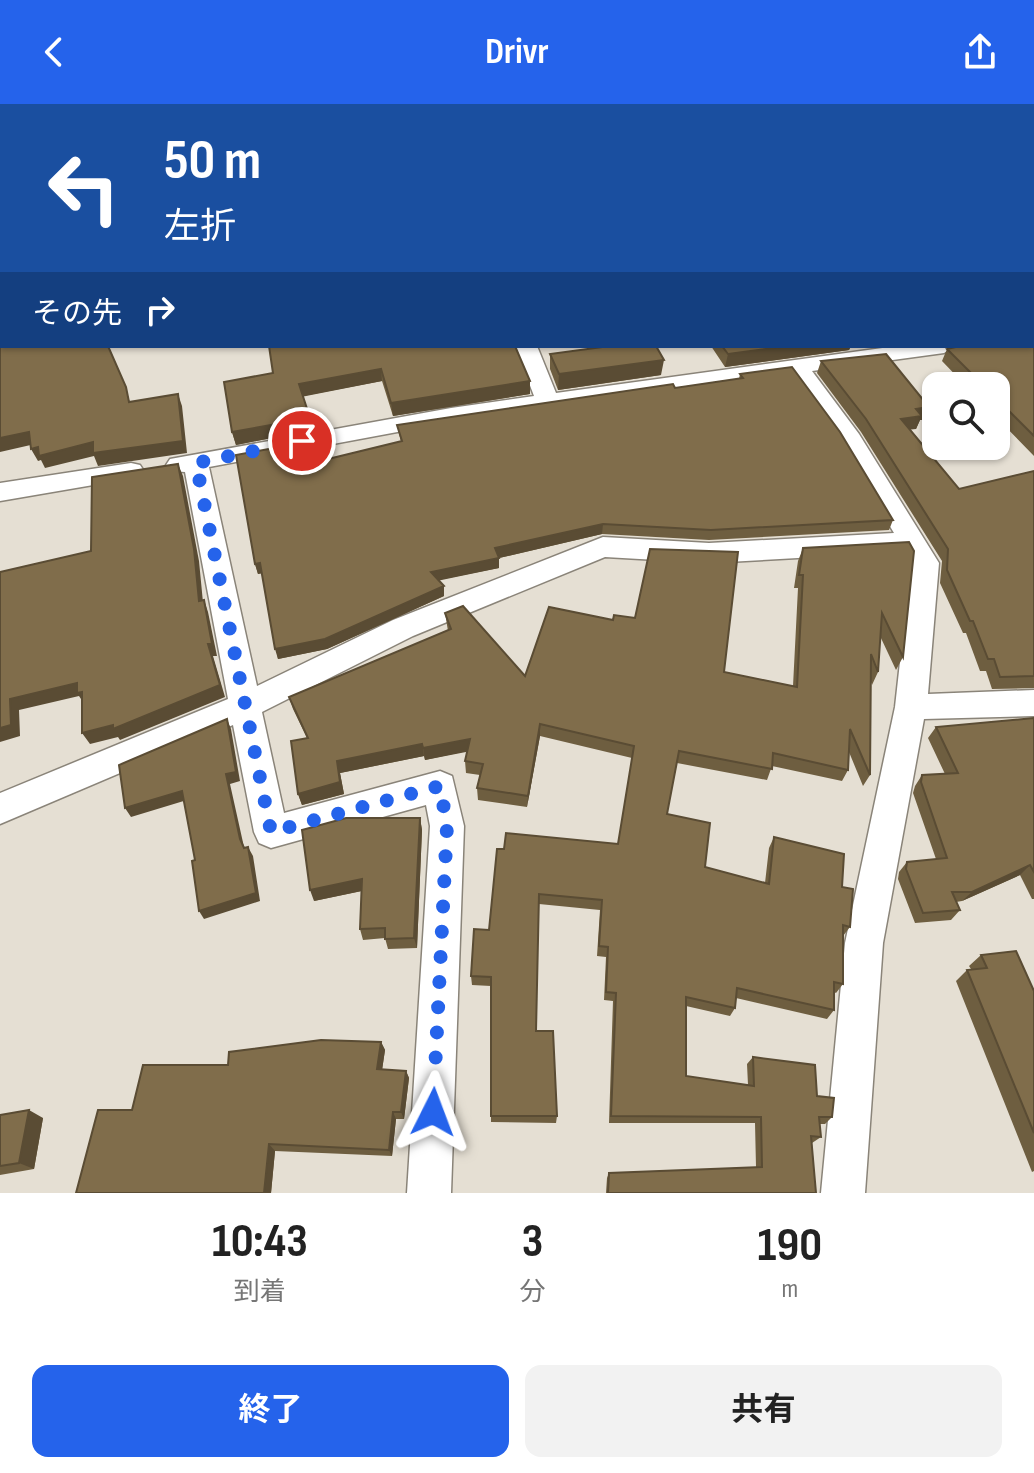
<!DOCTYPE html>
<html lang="ja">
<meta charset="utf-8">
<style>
:root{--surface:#fff;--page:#f2f2f2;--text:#222;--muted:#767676;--accent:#2563eb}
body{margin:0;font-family:"Sofia Sans Condensed","Noto Sans JP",sans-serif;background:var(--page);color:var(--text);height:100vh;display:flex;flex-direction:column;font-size:30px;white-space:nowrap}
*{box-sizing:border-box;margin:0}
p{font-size:26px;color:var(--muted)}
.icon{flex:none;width:44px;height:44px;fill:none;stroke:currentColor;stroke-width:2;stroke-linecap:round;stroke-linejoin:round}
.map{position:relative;height:1089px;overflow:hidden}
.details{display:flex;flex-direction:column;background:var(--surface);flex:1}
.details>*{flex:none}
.top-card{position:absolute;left:0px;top:0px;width:1034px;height:244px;box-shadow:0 2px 6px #0004;background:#1a4fa0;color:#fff;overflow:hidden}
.controls{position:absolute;left:922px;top:268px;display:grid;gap:16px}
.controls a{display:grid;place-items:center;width:88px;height:88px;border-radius:16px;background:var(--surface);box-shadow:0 2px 6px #0004;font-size:40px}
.pin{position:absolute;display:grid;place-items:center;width:68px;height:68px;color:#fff;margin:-34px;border:4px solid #fff;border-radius:50%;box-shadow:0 2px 8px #0007}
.me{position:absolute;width:88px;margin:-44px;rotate:3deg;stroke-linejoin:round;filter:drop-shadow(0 0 6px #0008)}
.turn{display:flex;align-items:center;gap:28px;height:168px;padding:0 32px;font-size:36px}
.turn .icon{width:104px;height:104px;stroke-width:2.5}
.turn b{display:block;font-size:56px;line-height:68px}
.then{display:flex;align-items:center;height:76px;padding:0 32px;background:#0003;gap:16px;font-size:30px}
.eta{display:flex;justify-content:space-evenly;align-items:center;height:136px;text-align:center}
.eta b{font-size:48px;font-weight:700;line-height:56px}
.cta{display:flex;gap:16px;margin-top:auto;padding:16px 32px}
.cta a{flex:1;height:92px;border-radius:16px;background:var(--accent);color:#fff;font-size:32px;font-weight:700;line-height:92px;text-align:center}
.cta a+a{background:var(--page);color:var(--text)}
header{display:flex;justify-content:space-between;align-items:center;height:104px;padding:0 32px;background:var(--accent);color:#fff;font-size:36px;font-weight:700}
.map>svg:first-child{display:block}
.green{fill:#c3d0b5}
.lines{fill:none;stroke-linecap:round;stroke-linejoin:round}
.minor-casing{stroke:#8a8479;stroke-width:3}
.minor{fill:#fff;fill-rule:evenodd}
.wall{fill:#6e5e40}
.shaded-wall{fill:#5a4c34}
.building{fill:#806d4b;stroke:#5a4c34;stroke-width:2}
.route{stroke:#2563eb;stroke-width:14;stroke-dasharray:0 25.2}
</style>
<header><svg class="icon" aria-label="back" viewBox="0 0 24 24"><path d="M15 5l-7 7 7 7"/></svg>Drivr<svg class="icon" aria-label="share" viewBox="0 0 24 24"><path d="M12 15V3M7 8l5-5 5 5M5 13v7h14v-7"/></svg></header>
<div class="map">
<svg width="1034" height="1089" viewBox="0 0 1034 1089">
<rect width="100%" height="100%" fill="#e5dfd3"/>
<path class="green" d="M828,0H1034V151L1032,2Z"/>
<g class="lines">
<defs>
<path id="minor" d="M515,242H537L556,289L897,242H955L944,249L812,267L859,330L939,459L928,590L1034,586V612L924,615L883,839L865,1089H821L845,839L895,603L911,459L905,448L709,459L605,453L413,532L262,608L284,709L440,667L452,672L464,722L451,1089H407L430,722L426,701L271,744L259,739L254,728L233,621L0,720V689L228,595L185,368L170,367L166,361L170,355L451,304L534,292ZM791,270L839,337L894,429L709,439L603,433L393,516L257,582L209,363L451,318Z
M131,359L140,361L144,367L140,373L0,397V379Z"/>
</defs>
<use href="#minor" class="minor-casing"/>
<use href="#minor" class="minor"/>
</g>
<path class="wall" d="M1032,151H1034V195L1032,194Z
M1034,225V352L996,313V282H966L942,257L947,245Z
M269,242L530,277V290L393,312L382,277L303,292L312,326L236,341L232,328L273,269Z
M711,242H851L849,246L725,263Z
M550,250L661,271L558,286L550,265Z
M821,257L923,316H920L916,325H910L959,385L1034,367V584L992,585L986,567H980L966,529H963L940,479L942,457L861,328L817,269Z
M740,270L893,416L889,426L709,436L602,430L499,454V464L438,476L444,482V492L327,545L278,555L262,469L258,470L255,460L401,338L397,321L739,275Z
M909,438L903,553L896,566L880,532L878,568L872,581L871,578L870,671L863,682L849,648L848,666L842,677L772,662L767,676L677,659L667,710L705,763L765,779L769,744L774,733L842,783L850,823L843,832V880L836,889L834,888V906L827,915L736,894L735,904L730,912L686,902V972L748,981L747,960L753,953L817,992L832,1013L825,1020H819L821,1033L812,1039L816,1089H606L607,1074L609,1069L756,1063L755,1019H609L613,897L604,896L606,853L597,852L600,806L539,800L536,927L557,1012L556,1019L491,1018V882L472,881L471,872L489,826L497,745L618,740L632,654L540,632L527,703L478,696L477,684L480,671L466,669L465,657L467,647L425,656L424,652L340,669L344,690L302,701L298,690L307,634L293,605L289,593L448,527L445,509L525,572L724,568L793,582L798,484H794L798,457L803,444Z
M1034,614V795H1032L1020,771L962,797L956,798L960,806L951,816L915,819L898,775L899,768L907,758L936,755L913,689L915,682L922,671L945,670L928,634L936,623Z
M420,714L422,726L417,844L388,845L385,834L363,836L360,825L362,787L314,797Z
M981,851L1034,887V1067L1032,1068L956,877L967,866L971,865L969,862Z
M381,938L385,946L382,966L406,967L409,974L404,1015H396L392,1052L275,1047L271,1089H76L132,1006L228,961Z
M0,1011L43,1014L34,1065L0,1071Z"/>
<path class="shaded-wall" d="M789,242H851L849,246L725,263L728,250Z
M664,256L661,271L558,286L559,270Z
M381,265L382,277L301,293L299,280Z
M530,277V290L393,312L391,299Z
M178,290L182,302L187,349L98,362L94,352L45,364L41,356L38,357L31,345Z
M929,303L923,316H920L916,325L896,327L901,315L916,305Z
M310,314L312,326L236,341L232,328Z
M29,328L35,340L0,348V334Z
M178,360L183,372L199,457L204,509L199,497Z
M603,420L602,430L499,454V464L432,478L431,468L495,444Z
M260,459L263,469L258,470L255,460Z
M444,482V492L327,545L278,555L275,545Z
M204,496L208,508L217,552H213L225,593L120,636L118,633L90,640L82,629L208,540Z
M77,579L84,591L85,601L79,592L19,606L20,632L0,638V624L10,595Z
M227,615L231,625L240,677L230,680L244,743L248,753L240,735L226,670Z
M540,620V632L527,703L528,692Z
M470,635L471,647L425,656L423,644Z
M422,640L424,652L340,669L344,690L302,701L298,690L337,657Z
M182,687L187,696L131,713L125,704Z
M420,714L422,726L417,844L414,834Z
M248,743L253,752L260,797L204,815L199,807Z
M1030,761L1020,771L962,797L972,788Z
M362,775L366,786L314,797L310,786Z
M381,938L385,946L381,973L377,965Z
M406,967L409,974L404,1015L401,1008Z
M29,1006L43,1014L34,1065L19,1059Z
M393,1008L396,1015L392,1052L389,1046Z
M269,1040L275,1047L271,1089H264Z"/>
<path class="building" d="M105,0H741L743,2H106Z
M2,133V242H108L126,283L129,298L178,290L183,337L93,349V338L39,352L38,343L31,345L29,328L0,334V134Z
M1032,151H1034V178L1032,176Z
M1032,225H1034V332L996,294V282H984L947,245L960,242H1032Z
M269,242H515L530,277L391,299L381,265L299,280L310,314L232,328L224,278L273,269Z
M610,242H656L664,256L559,270L550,250Z
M722,242H789L728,250Z
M886,250L929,303L916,305L922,312L901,315L959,385L1034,367V572L1000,573L994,555H988L973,517H970L947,466L948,445L866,315L821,257Z
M792,263L840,328L893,416L711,426L603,420L495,444L499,454L431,468L444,482L325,535L275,545L260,459L255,460L236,351L317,336L324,356L402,337L397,321L673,280L675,284L743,274L740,270Z
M178,360L194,445L199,497L204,496L212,540H208L220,581L113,625V621L82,629V588L77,589V579L10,595L11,621L0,624V468L91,447L92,373Z
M909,438L914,447L903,553L882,509L878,568L871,550L870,671L850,625L848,666L773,649L772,665L679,647L667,710L710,719L705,763L769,780L774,733L844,750L842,783L853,785L850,823L843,821V880L834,878V906L737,884L735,904L686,893V972L754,982L753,953L815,961L817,992L834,994L832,1013H819L821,1033L811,1032L816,1089H608L609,1069L762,1063L761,1013L611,1012L616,889L606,888L608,843L599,842L602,796L539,790L536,927H553L557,1012H491V873L471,872L474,825L489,826L497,745H504L506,729L618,740L634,642L540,620L528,692L477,684L483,660L465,657L470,635L423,644L422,640L337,657L340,678L298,690L291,637L308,634L289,593L451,525L445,509L463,502L525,572L549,503L613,516L614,511L635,514L650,445L738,448L724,568L797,583L803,471H799L803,444Z
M1034,614V768L1030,761L972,788H952L960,806L923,809L906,765L907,758L947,754L921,678L922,671L958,669L936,623Z
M227,615L236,668L226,670L240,735L244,744L248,743L256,789L199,807L192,757L195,756L182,687L125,704L119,661Z
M346,714H420L414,834L385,835V824L360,825L362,775L310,786L302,726Z
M1016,847L1034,887V1029L967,866L987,864L981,851Z
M321,936L381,938L377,965L406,967L401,1008H393L389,1046L269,1040L264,1089H76L98,1006H132L143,961H228L229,948Z
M29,1006L19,1059L0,1062V1011Z"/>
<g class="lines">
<path class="route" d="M302,337L196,359L271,728L440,682L447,722L433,1008"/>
</g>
</svg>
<div class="controls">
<a><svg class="icon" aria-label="search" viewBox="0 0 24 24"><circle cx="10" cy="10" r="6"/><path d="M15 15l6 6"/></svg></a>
</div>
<div class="pin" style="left:302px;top:337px;background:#d93025"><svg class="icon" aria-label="arrive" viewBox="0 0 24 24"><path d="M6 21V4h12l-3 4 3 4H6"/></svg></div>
<svg class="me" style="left:433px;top:1008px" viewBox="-20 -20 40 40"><path d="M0-17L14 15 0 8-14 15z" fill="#2563eb" stroke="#fff" stroke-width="4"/></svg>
<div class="top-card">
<div class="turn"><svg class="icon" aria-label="left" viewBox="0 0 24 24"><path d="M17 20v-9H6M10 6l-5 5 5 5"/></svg><div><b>50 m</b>左折</div></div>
<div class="then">その先<svg class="icon" aria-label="right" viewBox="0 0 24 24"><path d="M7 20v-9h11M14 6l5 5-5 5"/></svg></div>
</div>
</div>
<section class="details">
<div class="eta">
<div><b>10:43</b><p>到着</p></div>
<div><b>3</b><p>分</p></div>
<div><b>190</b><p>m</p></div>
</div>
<div class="cta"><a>終了</a><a>共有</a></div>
</section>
